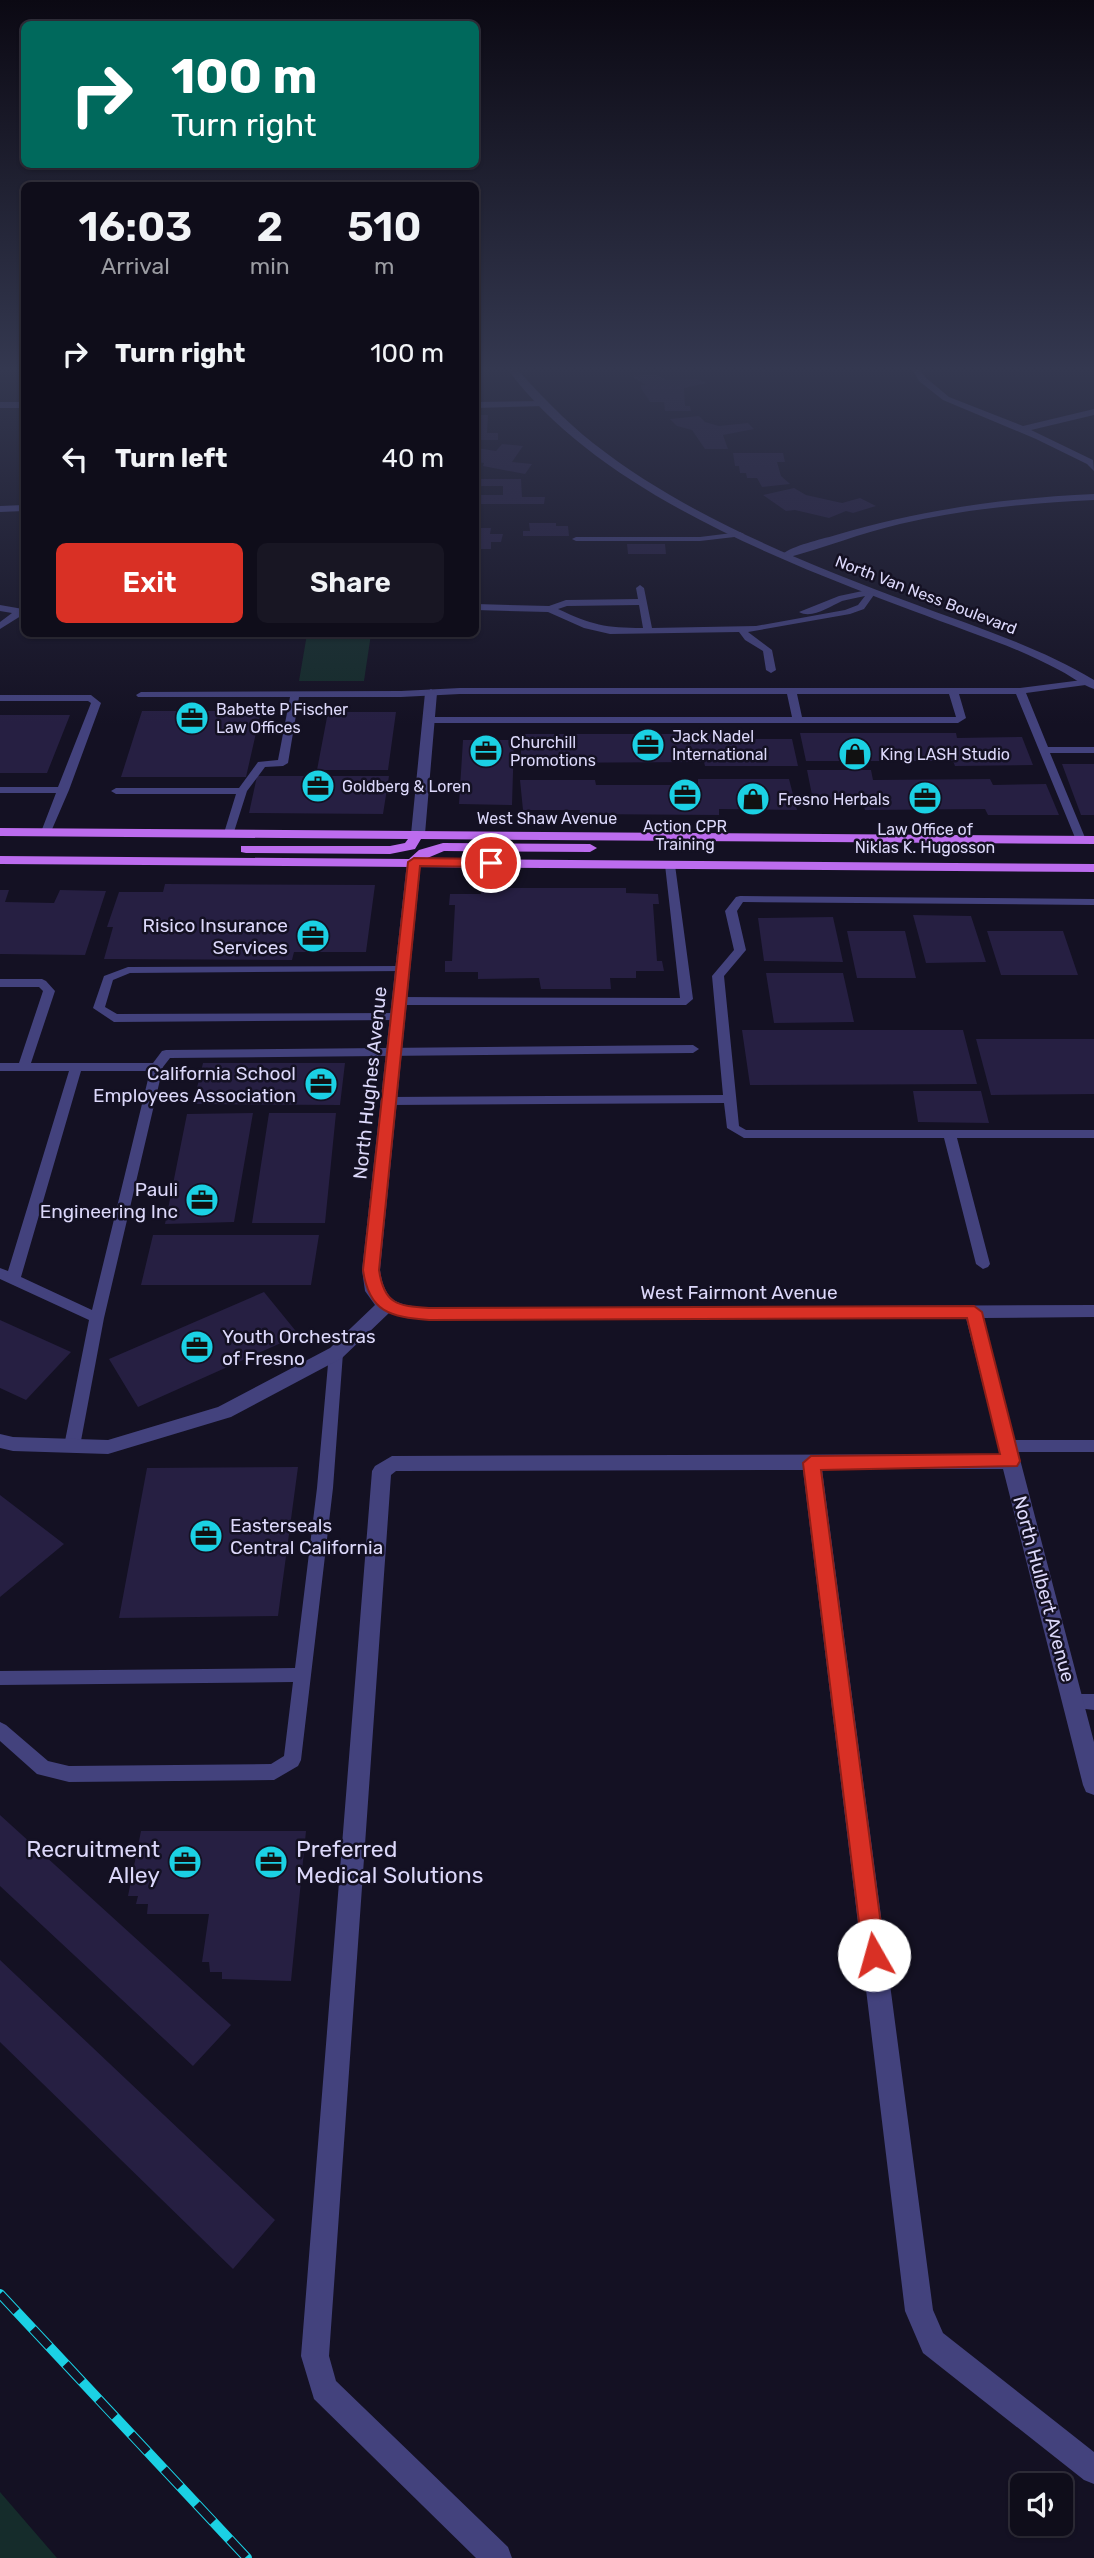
<!DOCTYPE html>
<style>
:root{--surface:#0f0d1a;--page:#181623;--text:#f1f3f6;--muted:#9b9ca2;--line:#2f2d39;--accent:#d93025}
body{margin:0;font-family:Rubik,sans-serif;background:var(--page);color:var(--text);height:100vh;display:flex;flex-direction:column;font-size:26px;white-space:nowrap}
*{box-sizing:border-box;margin:0}
p{font-size:23px;color:var(--muted)}
.icon{flex:none;width:38px;height:38px;fill:none;stroke:currentColor;stroke-width:2;stroke-linecap:round;stroke-linejoin:round}
.map{position:relative;flex:1;overflow:hidden}
.drawer{position:absolute;left:21px;top:182px;width:458px;height:455px;display:flex;flex-direction:column;background:var(--surface);border-radius:10px;box-shadow:0 2px 5px #0004,0 0 0 2px var(--line)}
.drawer>*{flex:none}
.banner{position:absolute;left:21px;top:21px;width:458px;height:147px;border-radius:10px;box-shadow:0 2px 5px #0004,0 0 0 2px var(--line);background:#00695c;color:#fff;overflow:hidden}
.tools{position:absolute;left:1010px;top:2473px;display:grid;gap:14px}
.tools a{display:grid;place-items:center;width:63px;height:63px;border-radius:10px;background:var(--surface);box-shadow:0 2px 5px #0004,0 0 0 2px var(--line);font-size:35px}
.pin{position:absolute;display:grid;place-items:center;width:60px;height:60px;color:#fff;margin:-30px;border:4px solid #fff;border-radius:50%;box-shadow:0 2px 7px #0007}
.me{position:absolute;width:77px;margin:-38px;rotate:353deg;stroke-linejoin:round;filter:drop-shadow(0 0 5px #0008)}
.turn{display:flex;align-items:center;gap:24px;height:147px;padding:0 35px;font-size:32px}
.turn .icon{width:91px;height:91px;stroke-width:2.5}
.turn b{display:block;font-size:49px;line-height:60px}
.eta{display:flex;justify-content:space-evenly;align-items:center;height:119px;text-align:center}
.eta b{font-size:42px;font-weight:600;line-height:49px}
.action{display:flex;gap:14px;margin-top:auto;padding:14px 35px}
.action a{flex:1;height:80px;border-radius:10px;background:var(--accent);color:#fff;font-size:28px;font-weight:600;line-height:80px;text-align:center}
.action a+a{background:var(--page);color:var(--text)}
ul{padding:0;list-style:none}
li{display:flex;align-items:center;gap:21px;height:105px;padding:0 35px}
li div{flex:1}
li b{display:block;font-size:26px}
li em{font-style:normal}
.map>svg:first-child{display:block}
.green{fill:#152c2b}
.building{fill:#261f42}
.lines{fill:none;stroke-linecap:round;stroke-linejoin:round}
.service{fill:#43427d;fill-rule:evenodd}
.minor{fill:#43427d;fill-rule:evenodd}
.tertiary{fill:#43427d;fill-rule:evenodd}
.primary{fill:#bc6cee;fill-rule:evenodd}
.rail-casing{stroke:#1bd1e4;stroke-width:10}
.rail{stroke:#141123;stroke-width:8;stroke-dasharray:24;stroke-linecap:butt}
.route{fill:#d93025;stroke:#8d1f18;stroke-width:2}
.labels{text-anchor:middle;dominant-baseline:central;stroke-width:5;stroke-linejoin:round;paint-order:stroke}
.far-street-label{font-size:16px;fill:#dcd8fa;stroke:#141123}
.far-poi-label{font-size:16px;fill:#dcd8fa;stroke:#141123;text-anchor:start}
.poi-label{font-size:19px;fill:#dcd8fa;stroke:#141123;text-anchor:end}
.street-label{font-size:19px;fill:#dcd8fa;stroke:#141123}
.near-poi-label{font-size:23px;fill:#dcd8fa;stroke:#141123;text-anchor:end}
</style>
<div class="map">
<svg width="1094" height="2558" viewBox="0 0 1094 2558">
<rect width="100%" height="100%" fill="#141123"/>
<path class="green" d="M307,634H371L364,681H299Z
M0,2492L57,2558H0Z"/>
<path class="building" d="M653,366H702V368H653Z
M655,374L667,380L697,379L707,383L684,388L685,406H690L691,411H665L664,402H650L641,388V385H646L631,376Z
M476,415H488L487,433H498V440H476Z
M699,416L705,422L719,426L748,423L754,429L723,435L728,449H705L692,430L677,426L670,419Z
M502,444L523,446L512,462L532,464L525,474L483,466L484,463L476,462V448L496,451Z
M733,453H783L785,462H777L781,476L790,484L762,487L757,478H747L746,473H740L739,466H735Z
M476,479H521L522,497H545L544,504H476L477,495H503V486H476Z
M794,488L806,495L842,503L860,498L876,506L853,513L846,511L829,518L795,510L786,511L763,495Z
M529,523H556V526H568L569,536H523V531H530Z
M478,528H491L490,534H503L501,542H491V549H476Z
M627,544H665L666,554H628Z
M142,711H261L246,777H121Z
M328,712H396L388,770H317Z
M0,715H70L47,773H0Z
M800,733H956L957,738L1022,737L1033,765L955,766L953,761H806Z
M521,734H716V739H792L798,766H705L704,762L521,763Z
M463,740H514L512,805L459,804Z
M1062,764H1094V815H1081Z
M807,770H871L873,780L990,779L993,785L1046,784L1059,815H988L985,809L865,810L862,799L813,800Z
M257,776H389L383,814L249,813Z
M698,779H789L797,810L719,809V815L579,814L580,810H523L520,780H595L596,785H698Z
M165,884L375,885L366,952H294L292,960L104,959L113,927H107L119,892H163Z
M482,888H626V893L658,894L659,904H653L657,961H662L664,971H636V978H610L611,989H541L539,978L478,979V972H445V961H452L455,905H449L450,894H481Z
M0,890H9L5,902L54,903L60,890L106,891L85,955L0,954Z
M913,915L971,916L986,962L926,963Z
M833,917L843,962L764,961L758,918Z
M847,931H905L916,978H857Z
M987,931H1063L1078,975H1001Z
M766,973H843L854,1022L774,1023Z
M742,1030H963L977,1084L750,1085Z
M976,1039H1094V1094L991,1095Z
M203,1063H345L340,1105L193,1104Z
M913,1091H981L989,1123L918,1122Z
M253,1113L234,1222L165,1224L187,1114Z
M269,1113H336L325,1223H252Z
M153,1235H319L311,1285H141Z
M264,1292L299,1335L138,1407L109,1359Z
M0,1320L71,1352L26,1400L0,1388Z
M298,1467L278,1616L119,1618L147,1468Z
M0,1495L64,1544L0,1597Z
M0,1815L231,2025L193,2066L0,1886Z
M141,1831H306L291,1981L222,1979V1972H210L209,1962H202L209,1914H147L148,1904H136L138,1896H128Z
M0,1960L275,2220L233,2269L0,2042Z"/>
<g class="lines">
<path class="service" d="M740,532L744,534L743,536L700,541H576L572,539L576,537H700Z
M640,585L644,588L652,628L756,626L845,610L858,605L865,596C857,598 849,599 842,601C829,607 812,619 799,612L839,596L872,589L876,592L864,609L850,614L748,632L772,650L776,670L771,673L766,670L763,651L745,640L739,632L610,634L584,628L548,612L476,610V604L549,606L566,600L638,599L636,588ZM639,605L643,628C605,628 592,625 558,609L567,606Z
M0,605L23,609L24,614L0,629V622L12,613L0,611Z
M1090,679L1094,681L1093,684L1026,693L1048,747H1094V753H1050L1086,840L1081,843L1076,840L1016,694H959L966,718L958,723H429L424,720L429,717H792L787,694H460L401,697H299L288,763L283,766L265,767L247,791L233,835L229,836L224,833L236,794H116L111,791L116,788H239L258,762L278,760L290,697H138L136,695L141,692L401,691L460,688H1020ZM797,694H949L956,717H802Z
M0,695H91L101,703L69,790L50,834L46,835L41,832L56,793H0V787H58L91,703L88,701H0Z
M670,862L675,865L693,999L686,1005H400L394,1001L400,997L680,998L665,865Z
M740,896L1094,899V905L743,902L737,911L746,950L724,976L739,1126L746,1130H1094V1138H957L990,1264L988,1267L983,1269L976,1264L944,1138H744L727,1128L724,1103L389,1105L383,1101L389,1097L723,1095L712,976L734,950L725,911L736,897Z
M403,966L407,967V971L130,973L113,980L105,1007L117,1014L402,1013L404,1016L402,1019L398,1020L114,1022L93,1008L104,976L128,967Z
M0,979H42L46,981L55,991L31,1063H153L162,1051L166,1050L693,1045L699,1049L693,1053L170,1058L163,1067L104,1318L80,1446L77,1450H67L64,1446L89,1320L0,1279V1268L8,1271L69,1071H0V1063H19L43,991L39,987H0ZM81,1071H150L92,1310L21,1277Z
M336,1348L341,1349L343,1353L333,1488L301,1760L298,1766L274,1780L69,1782L37,1774L0,1741V1722L6,1725L48,1761L69,1766L271,1764L284,1756L293,1682L0,1685V1671L295,1668L317,1488L329,1353L331,1349Z
M1006,1440H1094V1452H1006L1001,1450L998,1446L1001,1442Z
M1074,1694H1094V1710L1068,1707L1065,1702L1068,1697Z"/>
<path class="minor" d="M910,366H918L925,377L949,397L1023,426L1094,409V415L1031,430L1093,460L1094,471L1087,464L1036,439L943,400L919,381Z
M546,401L543,406L476,408V402Z
M0,402H24V408H0Z
M1094,494V500C1029,503 964,509 900,524C861,533 824,548 786,558L781,555C794,545 819,540 836,535C920,510 1006,498 1094,494Z
M24,505V511L0,512V506Z
M431,689L437,693L425,834L418,838L411,834L425,693Z
M414,858L421,862L380,1270C385,1304 398,1305 430,1308L1094,1305V1317L983,1318L1094,1742V1795L1086,1792L1083,1785L1003,1469H822L933,2310L943,2333L1094,2452V2484L1084,2480L923,2353L905,2311L803,1470L396,1471L391,1475L329,2356L336,2381L508,2547L512,2558H476L314,2399L301,2356L372,1471L375,1466L392,1456L1000,1454L966,1318L430,1320L406,1318L389,1313L342,1358L231,1417L108,1454L13,1451L0,1448V1434L13,1437L108,1440L218,1407L330,1348L375,1305L365,1291L362,1270L407,862Z"/>
<path class="tertiary" d="M505,366H514C539,393 564,420 593,443C686,516 800,561 909,602C972,626 1036,645 1094,680V689C1082,685 1072,677 1061,671C1039,660 1017,649 994,641C834,580 609,509 505,366Z"/>
<path class="primary" d="M0,828L1094,836V844L421,839L415,849L390,854L246,853L241,852V846H390L405,843L408,839L0,836Z
M443,843L590,844L597,848L590,852L444,851L425,859L1094,864V872L0,864V856L409,859L419,850Z"/>
<defs>
<path id="rail" d="M0,2294L247,2558"/>
</defs>
<use href="#rail" class="rail-casing"/>
<use href="#rail" class="rail"/>
</g>
<linearGradient id="sky" x2="0" y2="1"><stop stop-color="#0b0913"/><stop offset="0.51" stop-color="#343850"/><stop offset="1" stop-color="#343850" stop-opacity="0"/></linearGradient>
<rect width="1094" height="724" fill="url(#sky)"/>
<path class="route" d="M414,858L491,859L497,863L491,867L420,866L379,1270C384,1304 397,1306 429,1308L974,1306L982,1312L1020,1461L1017,1466L821,1470L885,1955L881,1963L874,1966L866,1963L863,1955L803,1463L811,1456L1000,1454L967,1318L429,1320C390,1317 369,1312 363,1270L408,862Z"/>
<defs>
<symbol id="office-disc" viewBox="-11 -11 22 22"><circle r="9.5" fill="#1bd1e4" stroke="#141123"/><path d="M-6-3h4V-5.5h4V-3h4V5H-6ZM-1-4.5V-3h2v-1.5ZM-6 0V1H6V0Z" fill="#111"/></symbol>
<symbol id="shop-disc" viewBox="-11 -11 22 22"><circle r="9.5" fill="#1bd1e4" stroke="#141123"/><path d="M-5-2.5h2.3a2.7 3.5 0 0 1 5.4 0H5L5.5 6h-11ZM-1.5-2.5h3a1.5 2.3 0 0 0-3 0Z" fill="#111"/></symbol>
</defs>
<g fill-rule="evenodd">
<use href="#office-disc" x="173" y="699" width="38" height="38"/>
<use href="#office-disc" x="629" y="726" width="38" height="38"/>
<use href="#office-disc" x="467" y="732" width="38" height="38"/>
<use href="#shop-disc" x="836" y="735" width="38" height="38"/>
<use href="#office-disc" x="299" y="767" width="38" height="38"/>
<use href="#office-disc" x="666" y="776" width="38" height="38"/>
<use href="#office-disc" x="906" y="779" width="38" height="38"/>
<use href="#shop-disc" x="734" y="780" width="38" height="38"/>
<use href="#office-disc" x="294" y="917" width="38" height="38"/>
<use href="#office-disc" x="302" y="1065" width="38" height="38"/>
<use href="#office-disc" x="183" y="1181" width="38" height="38"/>
<use href="#office-disc" x="178" y="1328" width="38" height="38"/>
<use href="#office-disc" x="187" y="1517" width="38" height="38"/>
<use href="#office-disc" x="166" y="1843" width="38" height="38"/>
<use href="#office-disc" x="252" y="1843" width="38" height="38"/>
</g>
<g class="labels">
<g class="far-street-label">
<text transform="translate(926 595) rotate(21)">North Van Ness Boulevard</text>
<text x="547" y="818">West Shaw Avenue</text>
</g>
<g class="far-poi-label">
<text x="216" y="709">Babette P Fischer<tspan x="216" dy="18">Law Offices</tspan></text>
<text x="672" y="736">Jack Nadel<tspan x="672" dy="18">International</tspan></text>
<text x="510" y="742">Churchill<tspan x="510" dy="18">Promotions</tspan></text>
<text x="880" y="754">King LASH Studio</text>
<text x="342" y="786">Goldberg &amp; Loren</text>
<text x="778" y="799">Fresno Herbals</text>
<text x="685" y="826" text-anchor="middle">Action CPR<tspan x="685" dy="18">Training</tspan></text>
<text x="925" y="829" text-anchor="middle">Law Office of<tspan x="925" dy="18">Niklas K. Hugosson</tspan></text>
</g>
<g class="poi-label">
<text x="288" y="925">Risico Insurance<tspan x="288" dy="22">Services</tspan></text>
<text x="296" y="1073">California School<tspan x="296" dy="22">Employees Association</tspan></text>
<text x="178" y="1189">Pauli<tspan x="178" dy="22">Engineering Inc</tspan></text>
<text x="222" y="1336" text-anchor="start">Youth Orchestras<tspan x="222" dy="22">of Fresno</tspan></text>
<text x="230" y="1525" text-anchor="start">Easterseals<tspan x="230" dy="22">Central California</tspan></text>
</g>
<g class="street-label">
<text transform="translate(370 1083) rotate(-84)">North Hughes Avenue</text>
<text x="739" y="1292">West Fairmont Avenue</text>
<text transform="translate(1044 1589) rotate(75)">North Hulbert Avenue</text>
</g>
<g class="near-poi-label">
<text x="160" y="1849">Recruitment<tspan x="160" dy="26">Alley</tspan></text>
<text x="296" y="1849" text-anchor="start">Preferred<tspan x="296" dy="26">Medical Solutions</tspan></text>
</g>
</g>
</svg>
<div class="tools">
<a><svg class="icon" aria-label="sound" viewBox="0 0 24 24"><path d="M4 9h4l5-4v14l-5-4H4zM17 9q2 3 0 6"/></svg></a>
</div>
<div class="pin" style="left:491px;top:863px;background:#d93025"><svg class="icon" aria-label="arrive" viewBox="0 0 24 24"><path d="M6 21V4h12l-3 4 3 4H6"/></svg></div>
<svg class="me" style="left:874px;top:1955px" viewBox="-20 -20 40 40"><circle r="19" fill="#fff"/><path d="M0-13L10 11 0 6-10 11z" fill="#d93025"/></svg>
<div class="banner">
<div class="turn"><svg class="icon" aria-label="right" viewBox="0 0 24 24"><path d="M7 20v-9h11M14 6l5 5-5 5"/></svg><div><b>100 m</b>Turn right</div></div>
</div>
<section class="drawer">
<div class="eta">
<div><b>16:03</b><p>Arrival</p></div>
<div><b>2</b><p>min</p></div>
<div><b>510</b><p>m</p></div>
</div>
<ul>
<li><svg class="icon" aria-label="right" viewBox="0 0 24 24"><path d="M7 20v-9h11M14 6l5 5-5 5"/></svg><div><b>Turn right</b></div><em>100 m</em></li>
<li><svg class="icon" aria-label="left" viewBox="0 0 24 24"><path d="M17 20v-9H6M10 6l-5 5 5 5"/></svg><div><b>Turn left</b></div><em>40 m</em></li>
</ul>
<div class="action"><a>Exit</a><a>Share</a></div>
</section>
</div>
